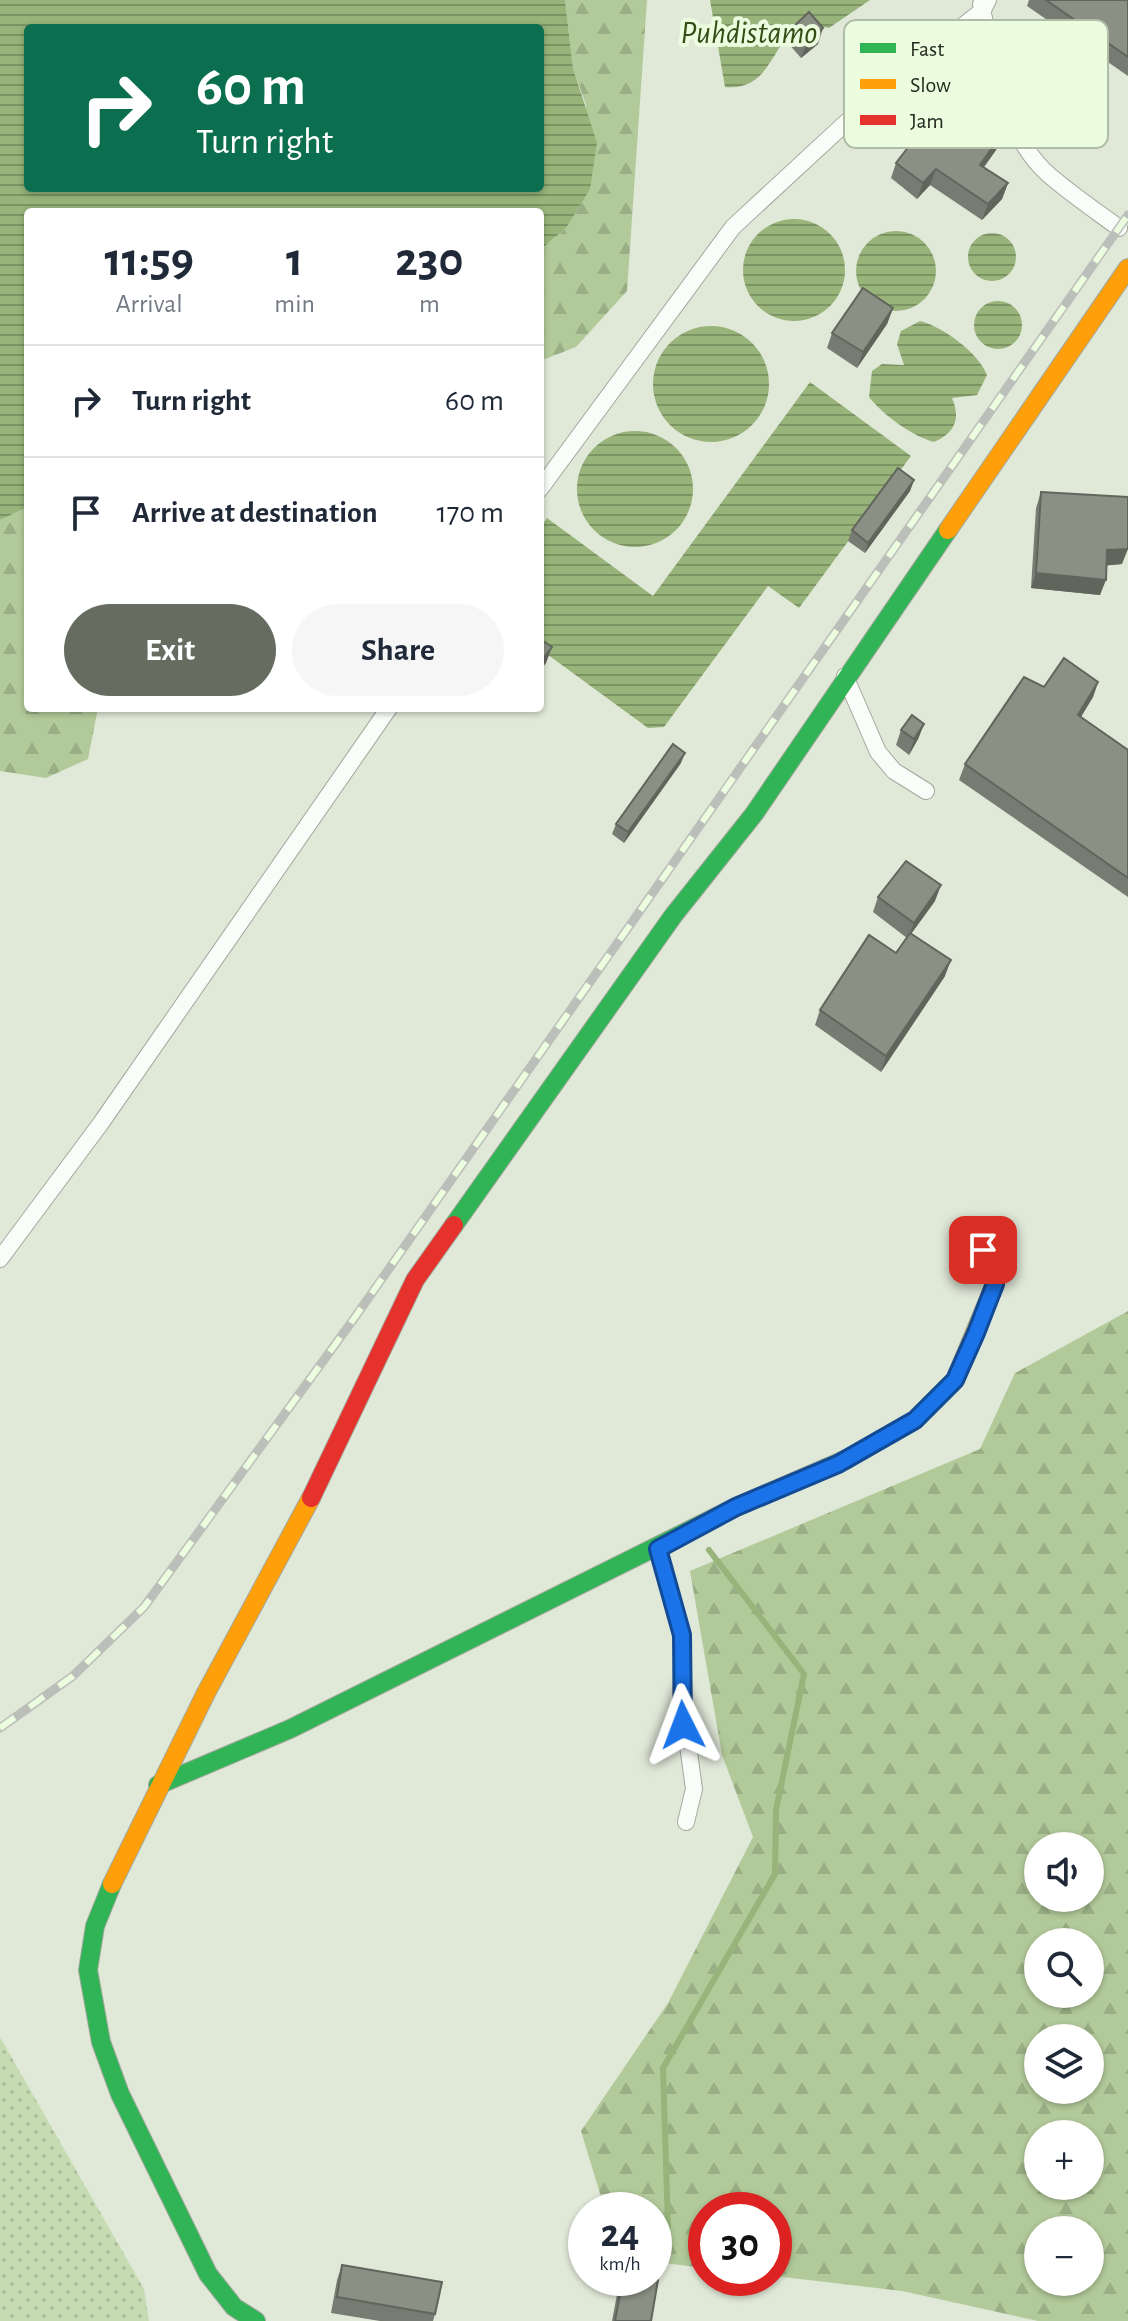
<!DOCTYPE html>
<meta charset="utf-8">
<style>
:root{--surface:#fff;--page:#f6f6f7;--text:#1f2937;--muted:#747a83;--line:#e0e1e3;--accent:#666d60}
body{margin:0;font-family:"Alegreya Sans",sans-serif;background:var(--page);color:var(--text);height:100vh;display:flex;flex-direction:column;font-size:30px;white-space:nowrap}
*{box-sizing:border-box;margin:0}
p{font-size:26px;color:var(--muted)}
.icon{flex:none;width:44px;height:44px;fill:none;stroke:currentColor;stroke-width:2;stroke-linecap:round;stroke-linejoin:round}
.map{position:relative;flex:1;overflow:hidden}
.side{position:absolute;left:24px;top:208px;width:520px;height:504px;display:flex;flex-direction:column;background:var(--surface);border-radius:8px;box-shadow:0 2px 6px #0004}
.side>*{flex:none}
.guide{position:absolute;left:24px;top:24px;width:520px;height:168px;border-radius:8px;box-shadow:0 2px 6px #0004;background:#0b6e4f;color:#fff;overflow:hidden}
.buttons{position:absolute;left:1024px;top:1832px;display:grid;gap:16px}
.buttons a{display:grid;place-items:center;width:80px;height:80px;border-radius:50%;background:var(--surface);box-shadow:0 2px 6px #0004;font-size:40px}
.speed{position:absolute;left:568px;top:2192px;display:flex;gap:16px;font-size:40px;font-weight:700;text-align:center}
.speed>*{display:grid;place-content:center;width:104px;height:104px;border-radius:50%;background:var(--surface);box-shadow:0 2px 6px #0004;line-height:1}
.speed small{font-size:20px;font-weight:400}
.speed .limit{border:12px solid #d22;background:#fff;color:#111}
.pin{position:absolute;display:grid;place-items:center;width:68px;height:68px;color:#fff;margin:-34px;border-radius:16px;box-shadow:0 4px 12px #0006}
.me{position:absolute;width:88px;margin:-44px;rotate:357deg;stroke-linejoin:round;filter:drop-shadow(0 0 6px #0008)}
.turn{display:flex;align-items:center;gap:28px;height:168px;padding:0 40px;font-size:36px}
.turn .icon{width:104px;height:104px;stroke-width:2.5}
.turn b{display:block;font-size:56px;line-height:68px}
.eta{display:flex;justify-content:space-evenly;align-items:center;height:136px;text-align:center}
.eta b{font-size:48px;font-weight:700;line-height:56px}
.primary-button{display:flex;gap:16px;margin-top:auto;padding:16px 40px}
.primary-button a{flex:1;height:92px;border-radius:48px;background:var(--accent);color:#fff;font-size:32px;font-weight:700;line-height:92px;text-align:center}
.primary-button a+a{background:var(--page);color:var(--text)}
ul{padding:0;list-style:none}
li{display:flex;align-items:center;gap:24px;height:112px;padding:0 40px;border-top:2px solid var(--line)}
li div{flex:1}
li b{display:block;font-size:30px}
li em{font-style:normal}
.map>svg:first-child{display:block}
.grass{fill:url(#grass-dots)}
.forest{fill:url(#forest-firs);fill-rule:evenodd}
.water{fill:url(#water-rules);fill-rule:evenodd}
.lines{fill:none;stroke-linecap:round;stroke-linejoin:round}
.stream{stroke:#98b47a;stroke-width:6}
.street-casing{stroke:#a2a89c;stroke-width:18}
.fast-casing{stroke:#a2a89c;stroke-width:20}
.slow-casing{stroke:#a2a89c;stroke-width:20}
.jam-casing{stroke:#a2a89c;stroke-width:20}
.street{stroke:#fafcf9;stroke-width:16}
.fast{stroke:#30b455;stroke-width:18}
.slow{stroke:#ff9f0a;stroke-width:18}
.jam{stroke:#e5322d;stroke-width:18}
.rail-casing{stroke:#bbbeb9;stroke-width:9}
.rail{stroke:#ecfcdf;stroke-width:6;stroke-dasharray:18;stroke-linecap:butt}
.wall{fill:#777c72}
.shaded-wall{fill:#61655c}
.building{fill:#8a9084;stroke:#61655c;stroke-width:2}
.route-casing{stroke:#114b97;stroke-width:20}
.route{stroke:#1a73e8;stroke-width:14}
.labels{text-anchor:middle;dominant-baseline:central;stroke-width:8;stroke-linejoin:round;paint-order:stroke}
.water-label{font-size:32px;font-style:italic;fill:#354d17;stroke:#ecfcdf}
.key{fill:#ecfcdf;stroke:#b0bda6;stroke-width:2}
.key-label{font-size:22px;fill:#252b20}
</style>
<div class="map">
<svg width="1128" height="2321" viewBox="0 0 1128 2321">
<defs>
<pattern id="grass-dots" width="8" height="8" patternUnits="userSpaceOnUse" patternTransform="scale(2)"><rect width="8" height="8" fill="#c6dbb2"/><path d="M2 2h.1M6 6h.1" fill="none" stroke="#aabc99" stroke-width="1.8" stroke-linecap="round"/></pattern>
<pattern id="forest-firs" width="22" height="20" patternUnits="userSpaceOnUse" patternTransform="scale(2)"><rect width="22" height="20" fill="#b2ca9a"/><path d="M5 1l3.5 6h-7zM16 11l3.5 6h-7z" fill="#99ae84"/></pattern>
<pattern id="water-rules" width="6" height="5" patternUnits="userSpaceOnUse" patternTransform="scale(2)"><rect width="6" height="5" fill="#98b47a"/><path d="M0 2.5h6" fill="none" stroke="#7c9364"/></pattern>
</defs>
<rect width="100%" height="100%" fill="#e0e8d8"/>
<path class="grass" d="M0,2037L144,2289L149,2321H0Z"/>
<path class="forest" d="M565,0H647L627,291L576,347L540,361V250L566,228L586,105L573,68Z
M28,507V708H98L88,759L46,778L0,771V520Z
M1128,1311V2321H1038L902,2291L774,2276V2210H706V2268L654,2262V2210H605L581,2131L668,2003L753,1837L722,1755L690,1571L980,1449L1015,1373ZM1038,1846H1090V1898H1038ZM1038,1942H1090V1994H1038ZM1038,2038H1090V2090H1038ZM1038,2134H1090V2186H1038ZM1038,2230H1090V2282H1038Z"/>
<path class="water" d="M0,0H565L573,68L597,143L590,189L566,228L540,250V212H28V507L0,520ZM540,28V188H28V28Z
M710,0H870L829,28L803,23C769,44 772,91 725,87Z
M743 270a51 51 0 1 1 102 0a51 51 0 1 1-102 0Z
M856 271a40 40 0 1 1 80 0a40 40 0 1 1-80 0Z
M968 257a24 24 0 1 1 48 0a24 24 0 1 1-48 0Z
M974 325a24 24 0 1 1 48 0a24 24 0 1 1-48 0Z
M920,321C943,327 978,352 987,375L977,395L952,398C961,419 955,433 934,442C912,436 883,415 869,397L872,371L882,364L904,365L897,344L901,331Z
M653 384a58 58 0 1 1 116 0a58 58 0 1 1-116 0Z
M810,382L911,456L799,608L768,586L664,727L648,728L540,649V528L547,518L653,596Z
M577 489a58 58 0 1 1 116 0a58 58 0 1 1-116 0Z"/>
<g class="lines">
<path class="stream" d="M668,2226L663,2068L775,1874L776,1810L804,1674L709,1550"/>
<defs>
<path id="street" d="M981,4C993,60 1003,135 1049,175C1071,194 1096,211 1119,228
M540,489L733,227L878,93L983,10L988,0
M845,676L878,752L894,771L926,791
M0,1259L101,1123L389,708
M658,1549L682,1635L681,1694L694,1789L686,1822"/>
<path id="fast" d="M454,1225L673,916L754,814L948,530
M158,1785L290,1729L736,1507L847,1459
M112,1884L95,1926L88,1970L101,2042L120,2094L208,2274L234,2307L256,2321"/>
<path id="slow" d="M948,530L1128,268
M847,1459L915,1420L955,1380L995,1284L983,1250
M112,1884L206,1693L311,1498"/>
<path id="jam" d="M311,1498L415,1280L454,1225"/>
</defs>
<use href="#street" class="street-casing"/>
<use href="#fast" class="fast-casing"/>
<use href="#slow" class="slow-casing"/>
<use href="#jam" class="jam-casing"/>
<use href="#street" class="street"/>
<use href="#fast" class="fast"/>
<use href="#slow" class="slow"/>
<use href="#jam" class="jam"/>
<defs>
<path id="rail" d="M0,1728L73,1676L144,1607L353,1320L1128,215"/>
</defs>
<use href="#rail" class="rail-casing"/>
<use href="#rail" class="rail"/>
</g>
<path class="wall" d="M1029,0H1128V76L1027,6Z
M793,27L818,44L801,58L787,42Z
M1001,135L996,150L984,167L1008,183L1002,199L982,220L930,185L917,199L891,178L896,163Z
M893,308L887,324L857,368L827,348L832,333Z
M914,480L910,491L865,553L848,541L852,530Z
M1041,492L1122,564L1106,565L1100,595L1031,588L1036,508Z
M1098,682L1093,697L1081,717L1128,750V897L959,780L965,764L1044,687Z
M924,724L918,739L909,755L896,745L901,730Z
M681,763L624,843L612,834L616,824Z
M878,897L935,901L911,934L945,976L881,1072L815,1025L820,1010L896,953L907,938L873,912Z
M342,2265L435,2314L433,2321H380L331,2313L337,2280Z
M622,2278H647L651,2321H612L618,2289Z"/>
<path class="shaded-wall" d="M823,28L818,44L801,58L807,43Z
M1001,135L996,150L974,181L980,165Z
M936,169L930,185L917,199L923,183Z
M1008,183L1002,199L982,220L988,204Z
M893,308L887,324L857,368L863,352Z
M914,480L910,491L865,553L868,543Z
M1128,549L1122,564L1102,566L1107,550Z
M1036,573L1106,580L1100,595L1031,588Z
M552,647L546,663L540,671V663Z
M1098,682L1093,697L1072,731L1078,715Z
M924,724L918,739L909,755L914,739Z
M685,753L681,763L624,843L628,832Z
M941,885L935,901L908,938L914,923Z
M951,960L945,976L881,1072L886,1056Z"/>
<path class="building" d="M1046,0H1128V57Z
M809,12L823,28L807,43L793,27Z
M947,97L1001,135L980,165L1008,183L988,204L936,169L923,183L896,163Z
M863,288L893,308L863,352L832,333Z
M898,468L914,480L868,543L852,530Z
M1041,492L1128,497V549L1107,550L1106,580L1036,573Z
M540,639L552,647L540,663Z
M1064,658L1098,682L1078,715L1128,750V878L965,764L1024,677L1044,687Z
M912,715L924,724L914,739L901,730Z
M673,744L685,753L628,832L616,824Z
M906,861L941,885L914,923L878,897Z
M910,933L951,960L886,1056L820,1010L869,935L896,953Z
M342,2265L442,2282L435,2314L337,2297Z
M623,2278H647L658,2280L651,2321H615Z"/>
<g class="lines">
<defs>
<path id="route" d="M683,1725L682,1635L658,1549L736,1507L838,1464L915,1420L955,1380L976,1333L995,1284L983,1250"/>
</defs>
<use href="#route" class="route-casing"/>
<use href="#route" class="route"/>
</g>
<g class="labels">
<g class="water-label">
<text x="749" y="33">Puhdistamo</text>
</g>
</g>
<rect x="844" y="20" width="264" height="128" rx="12" class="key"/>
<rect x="860" y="43" width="36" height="10" fill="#30b455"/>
<rect x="860" y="79" width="36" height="10" fill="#ff9f0a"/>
<rect x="860" y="115" width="36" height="10" fill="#e5322d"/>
<g class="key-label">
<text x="910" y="56">Fast</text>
<text x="910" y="92">Slow</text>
<text x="910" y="128">Jam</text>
</g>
</svg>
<div class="buttons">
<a><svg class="icon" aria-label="sound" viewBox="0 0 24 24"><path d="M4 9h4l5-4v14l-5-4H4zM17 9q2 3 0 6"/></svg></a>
<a><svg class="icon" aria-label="search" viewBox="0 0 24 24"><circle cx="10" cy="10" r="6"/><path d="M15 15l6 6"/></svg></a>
<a><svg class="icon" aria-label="layers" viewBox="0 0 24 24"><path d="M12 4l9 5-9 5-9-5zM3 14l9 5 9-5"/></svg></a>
<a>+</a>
<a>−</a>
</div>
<div class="speed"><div>24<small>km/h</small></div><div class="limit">30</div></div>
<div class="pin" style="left:983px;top:1250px;background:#d93025"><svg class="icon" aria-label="arrive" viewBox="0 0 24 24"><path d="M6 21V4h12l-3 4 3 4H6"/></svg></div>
<svg class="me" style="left:683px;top:1725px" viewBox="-20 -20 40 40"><path d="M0-17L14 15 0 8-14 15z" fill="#1a73e8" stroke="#fff" stroke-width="4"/></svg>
<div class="guide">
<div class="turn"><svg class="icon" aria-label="right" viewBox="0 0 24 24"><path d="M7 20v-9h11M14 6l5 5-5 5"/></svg><div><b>60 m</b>Turn right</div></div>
</div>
<section class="side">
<div class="eta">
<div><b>11:59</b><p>Arrival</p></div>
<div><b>1</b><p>min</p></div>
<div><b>230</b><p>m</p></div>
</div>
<ul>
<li><svg class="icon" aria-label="right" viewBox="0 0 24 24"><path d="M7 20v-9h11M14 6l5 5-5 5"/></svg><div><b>Turn right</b></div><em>60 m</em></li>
<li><svg class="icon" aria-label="arrive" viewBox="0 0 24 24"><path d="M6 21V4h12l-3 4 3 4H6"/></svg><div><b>Arrive at destination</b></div><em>170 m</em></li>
</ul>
<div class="primary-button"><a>Exit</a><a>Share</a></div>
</section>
</div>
